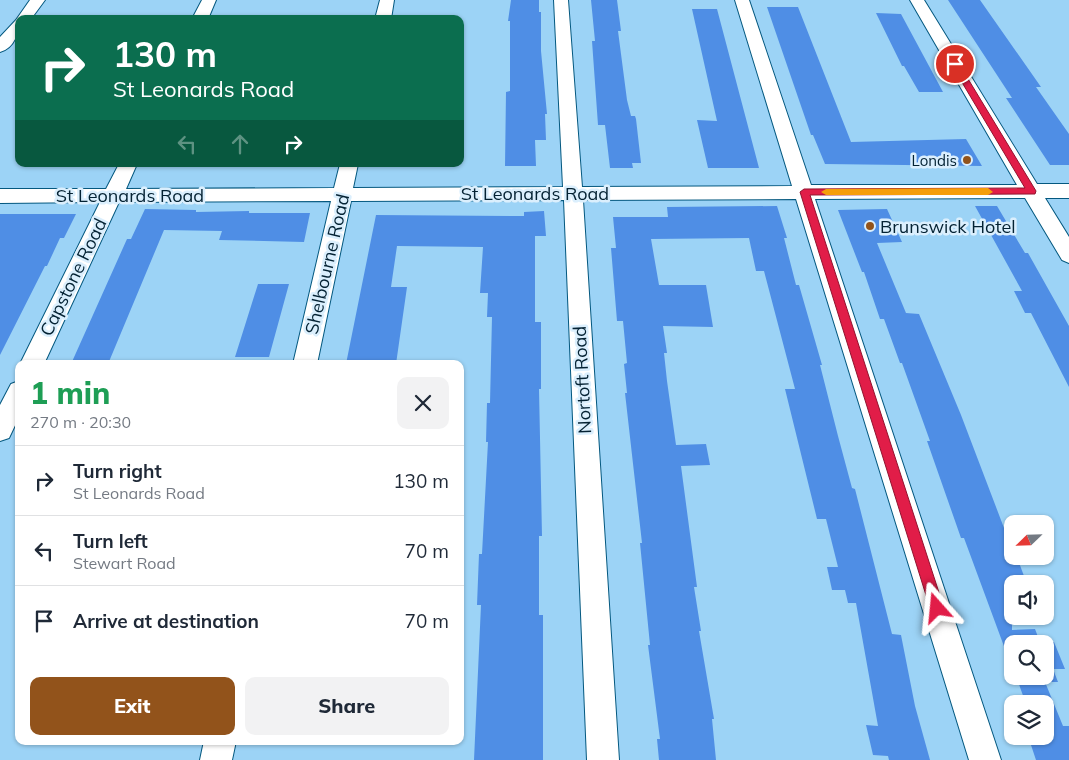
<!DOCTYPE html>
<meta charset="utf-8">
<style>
:root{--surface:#fff;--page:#f2f2f3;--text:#1f2937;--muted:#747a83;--line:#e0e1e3;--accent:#92531b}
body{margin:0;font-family:Mulish,sans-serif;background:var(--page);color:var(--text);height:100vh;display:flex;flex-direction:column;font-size:19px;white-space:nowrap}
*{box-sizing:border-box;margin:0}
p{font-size:16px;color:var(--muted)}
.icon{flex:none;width:28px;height:28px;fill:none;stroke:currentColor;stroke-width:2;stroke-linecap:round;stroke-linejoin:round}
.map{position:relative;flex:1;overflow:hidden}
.drawer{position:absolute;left:15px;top:360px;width:449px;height:385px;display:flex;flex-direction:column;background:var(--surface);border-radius:10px;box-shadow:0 1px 4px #0004}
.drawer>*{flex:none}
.hud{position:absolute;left:15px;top:15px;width:449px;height:152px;border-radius:10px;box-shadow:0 1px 4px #0004;background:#0b6e4f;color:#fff;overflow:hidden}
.needle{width:32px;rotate:247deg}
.fabs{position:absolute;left:1004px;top:515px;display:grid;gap:10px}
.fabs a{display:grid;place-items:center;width:50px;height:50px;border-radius:10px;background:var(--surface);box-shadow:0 1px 4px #0004;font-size:25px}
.pin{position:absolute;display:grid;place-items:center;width:42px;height:42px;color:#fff;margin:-21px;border:2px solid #fff;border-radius:50%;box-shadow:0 1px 5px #0007}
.me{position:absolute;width:55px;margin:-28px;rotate:342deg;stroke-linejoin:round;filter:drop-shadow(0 0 4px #0008)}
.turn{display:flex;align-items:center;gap:18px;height:105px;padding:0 15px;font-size:22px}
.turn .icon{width:65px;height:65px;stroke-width:2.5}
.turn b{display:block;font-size:35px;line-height:42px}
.lanes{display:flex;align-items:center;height:48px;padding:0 15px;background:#0003;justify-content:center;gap:25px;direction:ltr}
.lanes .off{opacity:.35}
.round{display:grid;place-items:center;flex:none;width:52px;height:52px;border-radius:10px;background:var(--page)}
.summary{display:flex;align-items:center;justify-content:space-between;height:85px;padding:0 15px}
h1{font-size:30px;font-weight:800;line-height:38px;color:#1e9e55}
.primary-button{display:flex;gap:10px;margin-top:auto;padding:10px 15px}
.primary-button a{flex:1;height:58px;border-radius:10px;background:var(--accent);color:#fff;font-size:20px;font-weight:800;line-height:58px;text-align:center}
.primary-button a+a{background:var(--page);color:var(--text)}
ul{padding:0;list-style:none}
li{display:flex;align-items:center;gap:15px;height:70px;padding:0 15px;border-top:1px solid var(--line)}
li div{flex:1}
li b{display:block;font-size:19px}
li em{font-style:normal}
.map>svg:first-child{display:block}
.building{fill:#4f8ee5}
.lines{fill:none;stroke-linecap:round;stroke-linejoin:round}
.minor-casing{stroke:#04587f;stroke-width:2}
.minor{fill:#fff;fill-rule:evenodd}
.route{fill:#e11d48;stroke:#92132f}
.slow{fill:#f59e0b}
.poi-dot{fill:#92531b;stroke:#dbeffd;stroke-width:2}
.labels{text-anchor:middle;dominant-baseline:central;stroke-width:5;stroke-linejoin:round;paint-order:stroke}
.far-poi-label{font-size:15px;fill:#042233;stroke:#dbeffd;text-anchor:end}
.street-label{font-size:18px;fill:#042233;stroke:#dbeffd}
.poi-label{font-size:18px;fill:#042233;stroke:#dbeffd;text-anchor:start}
</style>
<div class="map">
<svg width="1069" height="760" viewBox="0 0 1069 760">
<rect width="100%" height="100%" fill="#9cd3f6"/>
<path class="building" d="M511,0H539V12H541V51L547,114H545L546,140H535L536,166H505L506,92L510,91V21H508Z
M591,0H617L621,31H618L627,100L631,116H635L636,119L641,163H632L633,168H610L605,125H598L592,41H595Z
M948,0H980L1041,87H1036L1069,134V165H1050L1006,98H1012Z
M767,7H798L851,142L966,139L982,166L825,164L813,135H811Z
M692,9H717L759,168H708L697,120L717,121Z
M876,13L901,14L943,92H919L904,66H902Z
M777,206L787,238H784L796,285H799L822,365H820L838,436L852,488L855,489L892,634L901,635L915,706L930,760H889L888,756L873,755L866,725L878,726L856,603H848L845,590H832L827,567H838L826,519H817L785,389H795L764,271H756L749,238L651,239L659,285H706L713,327L663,326L667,353H664L667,381L676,445L706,444L710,465L681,466L697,587H694L701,631H699L714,719H712L716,760H659L657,739H660L648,645H650L640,543H642L625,393H627L624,364L627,363L623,321H617L611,248H616L613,217H668L667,207Z
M975,206H997L1025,253H1028L1069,326V387L1031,313H1025L1014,291H1022Z
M145,209L196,210V212L249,211V213H310L304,242L219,240L222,231L164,230L108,364H71L127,239H131Z
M887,209L902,242L877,243L906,313L919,314L961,415L1012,549V556H1015L1018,560L1027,584H1012V630L1035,629L1040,642H1054L1065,669H1053L1058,682H1045L1063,726H1069V760H1036L1028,736H1045V704H1026L1016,676H1045V644H1012V668L964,538H961L927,441H930L902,363H900L884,319H880L864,272H862L838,210Z
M544,211L546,236H535V322H541V389H539L542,536H539V615H543V760H474L481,605H477L479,554H482L488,442H486L487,403H490L492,317H487L488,293H480L483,247L397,246L391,287H407L396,364H346L376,215L524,216V212Z
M0,214H76L64,238H60L47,266H45L0,355Z
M258,284H289L269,357H235Z"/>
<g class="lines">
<defs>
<path id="minor" d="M30,0H45L31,19H19C19,32 15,48 0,52V37L16,20Z
M202,0H216L208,19H192Z
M380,0H394L391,19H375Z
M554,0H568L582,187L792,186L735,0H749L811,185H1017L910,0H924L1037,184H1069V198H1045L1069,237V263L1062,260L1025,198L815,199L1001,760H969L796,199L583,200L619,760H587L564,200L351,201L317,364H293L331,201L119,202L44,364H20L100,202L0,203V189H106L119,164H137L126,189L334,188L340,164H358L353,188L563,187Z
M19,381V417L9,438L0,441V405L11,384Z
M204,741H236L232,760H200Z"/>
</defs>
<use href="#minor" class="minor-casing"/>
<use href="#minor" class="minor"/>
</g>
<path class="route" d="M952,62L959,64L1036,191L1035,194L810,195L944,608L942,613L937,615L932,613L930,608L800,192L804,189L1025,188L951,64Z"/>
<path class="slow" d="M988,188L993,192L988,195H826L821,192L826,189Z"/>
<g class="poi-dot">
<circle cx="967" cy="160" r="5"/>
<circle cx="870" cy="226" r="5"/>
</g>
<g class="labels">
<g class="far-poi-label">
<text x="957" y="160">Londis</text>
</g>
<g class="street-label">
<text x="535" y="193">St Leonards Road</text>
<text x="130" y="195">St Leonards Road</text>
<text transform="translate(327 264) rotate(-77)">Shelbourne Road</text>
<text transform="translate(73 277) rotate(-64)">Capstone Road</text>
<text transform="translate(582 380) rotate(-93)">Nortoft Road</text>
</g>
<g class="poi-label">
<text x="880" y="226">Brunswick Hotel</text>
</g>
</g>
</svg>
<div class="fabs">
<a><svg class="needle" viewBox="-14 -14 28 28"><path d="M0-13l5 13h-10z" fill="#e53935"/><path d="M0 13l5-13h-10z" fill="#747a83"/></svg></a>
<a><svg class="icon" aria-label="sound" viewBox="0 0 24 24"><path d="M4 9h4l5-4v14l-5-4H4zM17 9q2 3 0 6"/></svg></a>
<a><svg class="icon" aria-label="search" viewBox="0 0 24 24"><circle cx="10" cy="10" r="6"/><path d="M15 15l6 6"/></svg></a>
<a><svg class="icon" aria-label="layers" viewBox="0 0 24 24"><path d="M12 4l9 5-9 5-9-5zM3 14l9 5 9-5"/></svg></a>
</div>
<div class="pin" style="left:955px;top:64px;background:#d93025"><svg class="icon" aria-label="arrive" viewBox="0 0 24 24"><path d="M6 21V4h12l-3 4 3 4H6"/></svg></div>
<svg class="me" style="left:937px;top:608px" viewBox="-20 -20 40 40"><path d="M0-17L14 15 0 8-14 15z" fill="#e11d48" stroke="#fff" stroke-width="4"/></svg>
<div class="hud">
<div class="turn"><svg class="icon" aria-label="right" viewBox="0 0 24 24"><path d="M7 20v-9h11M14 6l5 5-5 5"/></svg><div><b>130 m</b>St Leonards Road</div></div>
<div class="lanes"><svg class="icon off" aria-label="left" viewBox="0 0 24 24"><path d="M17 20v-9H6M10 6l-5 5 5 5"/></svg><svg class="icon off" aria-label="ahead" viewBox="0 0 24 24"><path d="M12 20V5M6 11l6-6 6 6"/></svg><svg class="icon" aria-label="right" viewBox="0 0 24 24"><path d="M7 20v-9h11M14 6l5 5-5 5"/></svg></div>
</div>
<section class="drawer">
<div class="summary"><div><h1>1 min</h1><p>270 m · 20:30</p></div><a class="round"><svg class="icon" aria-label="close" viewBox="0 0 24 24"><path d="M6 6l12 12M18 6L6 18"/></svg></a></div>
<ul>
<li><svg class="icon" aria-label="right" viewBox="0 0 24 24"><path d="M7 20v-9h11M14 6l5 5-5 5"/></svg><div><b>Turn right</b><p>St Leonards Road</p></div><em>130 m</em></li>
<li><svg class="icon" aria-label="left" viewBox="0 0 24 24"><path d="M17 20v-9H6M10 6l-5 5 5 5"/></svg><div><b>Turn left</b><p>Stewart Road</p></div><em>70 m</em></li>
<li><svg class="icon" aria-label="arrive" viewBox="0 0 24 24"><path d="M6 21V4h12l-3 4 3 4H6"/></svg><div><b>Arrive at destination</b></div><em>70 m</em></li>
</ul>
<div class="primary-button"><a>Exit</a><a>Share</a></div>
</section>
</div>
